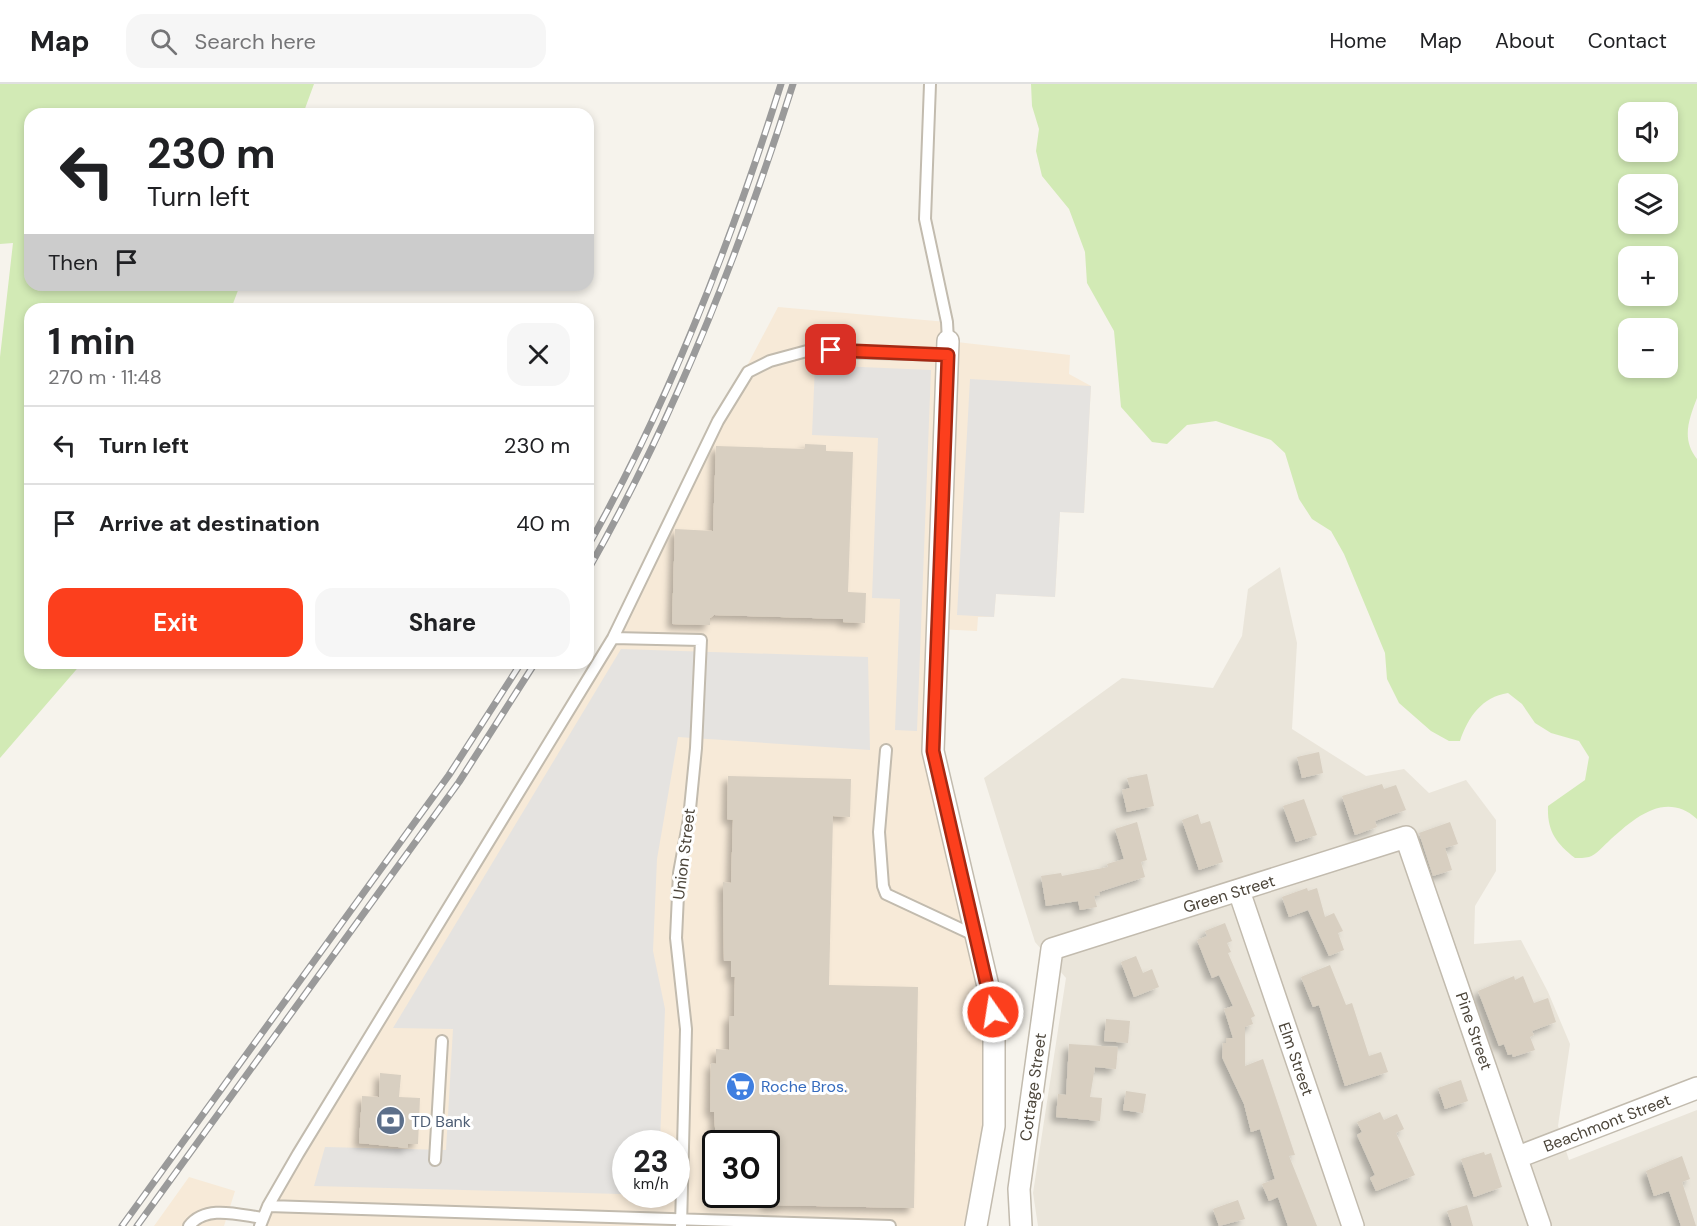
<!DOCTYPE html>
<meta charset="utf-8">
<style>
:root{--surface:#fff;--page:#f6f6f6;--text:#202124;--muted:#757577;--line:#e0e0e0;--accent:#fc3f1d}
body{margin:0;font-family:"DM Sans",sans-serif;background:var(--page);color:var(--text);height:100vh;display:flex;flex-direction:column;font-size:22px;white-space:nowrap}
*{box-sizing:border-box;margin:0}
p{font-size:20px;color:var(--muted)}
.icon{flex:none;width:33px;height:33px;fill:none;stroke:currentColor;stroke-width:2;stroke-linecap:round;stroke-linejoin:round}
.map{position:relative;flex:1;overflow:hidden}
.side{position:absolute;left:24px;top:219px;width:570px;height:366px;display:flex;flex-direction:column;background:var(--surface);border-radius:18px;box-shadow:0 3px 9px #0003}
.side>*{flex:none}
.hud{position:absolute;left:24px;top:24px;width:570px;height:183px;border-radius:18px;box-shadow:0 3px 9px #0003;background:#fff;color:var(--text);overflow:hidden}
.fabs{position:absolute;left:1618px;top:18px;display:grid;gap:12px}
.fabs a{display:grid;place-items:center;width:60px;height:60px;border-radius:12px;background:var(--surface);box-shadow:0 3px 9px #0003;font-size:30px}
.speed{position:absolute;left:612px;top:1046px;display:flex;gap:12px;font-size:30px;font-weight:700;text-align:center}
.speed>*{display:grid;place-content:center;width:78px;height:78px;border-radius:50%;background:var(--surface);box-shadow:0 3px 9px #0003;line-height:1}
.speed small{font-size:15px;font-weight:400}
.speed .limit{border:3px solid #111;border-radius:9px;background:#fff;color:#111}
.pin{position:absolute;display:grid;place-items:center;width:51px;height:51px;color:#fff;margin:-26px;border-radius:12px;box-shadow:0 3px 9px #0006}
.me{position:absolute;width:66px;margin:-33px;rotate:347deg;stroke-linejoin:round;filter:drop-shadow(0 0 4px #0008)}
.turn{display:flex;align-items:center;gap:21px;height:126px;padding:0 24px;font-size:27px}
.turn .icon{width:78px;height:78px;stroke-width:2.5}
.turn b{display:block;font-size:42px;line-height:51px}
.then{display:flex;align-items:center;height:57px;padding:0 24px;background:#0003;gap:12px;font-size:22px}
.round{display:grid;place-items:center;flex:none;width:63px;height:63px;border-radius:18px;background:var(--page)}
.head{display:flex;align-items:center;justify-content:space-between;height:102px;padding:0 24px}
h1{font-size:36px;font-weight:700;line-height:45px}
.cta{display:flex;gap:12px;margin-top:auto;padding:12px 24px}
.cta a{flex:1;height:69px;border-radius:18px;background:var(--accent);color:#fff;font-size:24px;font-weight:700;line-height:69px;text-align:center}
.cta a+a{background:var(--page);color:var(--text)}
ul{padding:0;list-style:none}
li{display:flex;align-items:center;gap:18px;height:78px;padding:0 24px;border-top:2px solid var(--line)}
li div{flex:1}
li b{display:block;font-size:22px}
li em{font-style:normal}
header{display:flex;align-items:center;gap:36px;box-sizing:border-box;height:84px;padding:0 30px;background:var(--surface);border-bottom:2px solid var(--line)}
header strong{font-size:28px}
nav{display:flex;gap:33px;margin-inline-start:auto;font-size:21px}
.search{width:420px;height:54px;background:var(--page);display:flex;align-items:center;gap:15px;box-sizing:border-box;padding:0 21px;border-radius:18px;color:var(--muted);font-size:22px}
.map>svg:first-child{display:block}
.residential{fill:#eae5da}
.commercial{fill:#f7ead8;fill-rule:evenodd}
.green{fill:#d2eab5;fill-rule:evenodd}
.parking{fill:#e5e3e0}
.building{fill:#d8cfc1;filter:url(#shadow)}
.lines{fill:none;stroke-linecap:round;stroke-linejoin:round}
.lane-casing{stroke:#c2bbae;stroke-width:14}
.street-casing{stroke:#c2bbae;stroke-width:24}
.lane{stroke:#fff;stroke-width:10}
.street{stroke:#fff;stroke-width:21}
.rail-casing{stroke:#9a9a9a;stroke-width:7}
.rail{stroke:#fff;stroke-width:4.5;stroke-dasharray:14;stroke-linecap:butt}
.route-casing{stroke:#a42913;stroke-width:15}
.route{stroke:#fc3f1d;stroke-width:10}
.labels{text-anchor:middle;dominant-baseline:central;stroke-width:6;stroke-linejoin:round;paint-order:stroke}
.street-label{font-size:16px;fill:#4b4439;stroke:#fff}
.shop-label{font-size:16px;fill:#366cbe;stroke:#fff;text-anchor:start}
.service-label{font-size:16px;fill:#4e5e75;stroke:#fff;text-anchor:start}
</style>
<header>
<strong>Map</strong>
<div class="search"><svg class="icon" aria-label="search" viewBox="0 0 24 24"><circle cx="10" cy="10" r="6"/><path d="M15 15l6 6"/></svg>Search here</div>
<nav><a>Home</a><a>Map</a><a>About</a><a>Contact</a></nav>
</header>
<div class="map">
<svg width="1697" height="1142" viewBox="0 0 1697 1142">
<defs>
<filter id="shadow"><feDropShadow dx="-5" dy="5" stdDeviation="3" flood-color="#0004"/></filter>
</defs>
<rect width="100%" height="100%" fill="#f6f3ec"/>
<path class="residential" d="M1280,483L1297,559L1292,645L1366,692L1404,685L1429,709L1466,696L1496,736V787L1475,822L1474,860L1521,856L1548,908L1570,960L1558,1042L1569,1076L1697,1026V1142H1038L1033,1109L1066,894L1035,858L984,694L1122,594L1213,604L1242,552L1248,505Z"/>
<path class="commercial" d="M778,223L947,238L948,257L1070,271L1069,290L1091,302L1084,429L1060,428L1055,513L996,510L994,533H978L977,547L937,545L933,667L994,928L976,1142H260L613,554L718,337ZM626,1059H676V1110H626ZM716,1059H766V1110H716Z
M189,1093L235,1107L224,1142H154Z"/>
<path class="green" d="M0,0H314L303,30H30V201H240L231,225H30V579H82L0,674V273L13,159L0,160Z
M1031,0H1697V314C1689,335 1681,355 1697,375V735C1665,706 1633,735 1608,758C1602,763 1596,771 1589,773C1585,774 1579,774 1575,774C1556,759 1547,747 1548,722L1585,696L1589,673L1579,657L1551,649L1535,639L1522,620L1508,609C1482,613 1468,633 1460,657H1449L1431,647L1399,619L1387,595L1385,569L1344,470L1331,447L1312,435L1299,415L1285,369L1271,356L1216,337L1187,341L1167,360L1152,358L1121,323L1114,247L1087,199L1085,168L1069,125L1042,92L1036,67L1039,45L1032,22ZM1629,28H1668V68H1629ZM1629,100H1668V140H1629ZM1629,172H1668V212H1629ZM1629,244H1668V284H1629Z"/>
<path class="parking" d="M815,281L931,286L917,647L895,646L900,515L872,514L878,354L812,351Z
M970,295L1091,302L1084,429L1060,428L1055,513L996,510L994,533L957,531Z
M621,565L868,573L870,666L678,653L657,775L653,867L665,925L660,1059H626V1110L658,1111L314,1102L325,1063L446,1066L453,945L393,944Z"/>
<path class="building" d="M805,360L826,361V367L853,368L848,508L866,509L865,539L843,538V535L714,531L710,534V541L672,540L675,445L713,447L716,362L805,365Z
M1319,668L1323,689L1302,694L1297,673Z
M1147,690L1154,722L1127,728L1122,706L1130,704L1127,694Z
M728,692L851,695L850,733L833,732L829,901L918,903L914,1124L766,1121V1059H716L714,1028H710L711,979L716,980V965L729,966V932H734L735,893H731V877H724L723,798L731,799L733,736L727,735Z
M1382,700L1384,705L1396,701L1406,726L1375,737L1377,743L1355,751L1342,712Z
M1304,715L1317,751L1296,758L1283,722Z
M1198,730L1201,740L1210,737L1223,778L1199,786L1182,736Z
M1137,738L1147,776L1141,778L1145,793L1099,808L1100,811L1094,812L1097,823L1080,826L1078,817L1046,822L1041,792L1061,789L1062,792L1108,783L1107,780L1124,775L1115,745Z
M1450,738L1458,760L1445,764L1452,786L1433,792L1419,749Z
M1307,804L1308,807L1317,804L1325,833L1334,829L1343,847L1338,849L1344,866L1329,872L1308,826L1289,833L1282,813Z
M1225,839L1232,857L1227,859L1231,868L1228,869L1255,932L1251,934L1253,940L1245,943V982L1263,975L1295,1071L1289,1072L1317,1142H1288L1278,1113L1269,1117L1262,1100L1275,1095L1260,1045L1251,1048L1244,1020L1222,973L1223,959H1226V954H1233L1224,925L1233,922L1219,891L1212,894L1197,856L1207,852L1205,847Z
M1136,872L1143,889L1152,885L1159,903L1134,913L1121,878Z
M1330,881L1346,921L1352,919L1369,972L1381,968L1388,988L1345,1002L1319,921L1313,923L1301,893Z
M1514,892L1515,896L1523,892L1534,919L1548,914L1556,938L1532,947L1534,951L1530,953L1535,966L1513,973L1512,970L1508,971L1504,960L1499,962L1478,907Z
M1106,935L1130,937L1128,959L1104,957Z
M1069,960L1118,963L1116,985L1095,983L1090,1013L1102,1014L1100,1037L1056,1033L1058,1010L1066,1011Z
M380,989L401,991L399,1013L420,1014L418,1060H408V1064L359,1059L362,1012L379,1013Z
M1461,996L1468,1017L1445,1025L1438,1004Z
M1126,1007L1146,1010L1143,1029L1123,1026Z
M1380,1028L1384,1036L1397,1030L1404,1045L1396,1049L1415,1091L1376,1107L1370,1094L1375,1091L1357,1051L1362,1048L1357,1038Z
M1484,1068L1485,1071L1491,1069L1502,1103L1474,1113L1461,1075Z
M1682,1072L1690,1095L1682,1098L1696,1142H1681L1669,1107L1654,1112L1646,1087Z
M1238,1116L1245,1135L1219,1142L1213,1125Z
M1467,1121L1473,1142H1452L1447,1127Z"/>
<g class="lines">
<defs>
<path id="lane" d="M930,0L925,135L947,238L948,257
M613,554L701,556L696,664L689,735L679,789L676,854L686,945L681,1142
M886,666L879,748L883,802L886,810L976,852
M435,1076L442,957
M268,1122L890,1142
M189,1142C206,1120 239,1131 263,1134
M260,1142L268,1122L298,1070L613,554L718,337L748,288L770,277L807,267L948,271"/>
<path id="street" d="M948,257L933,667L994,928V1042L976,1142
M1239,807L1353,1142
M1518,1073L1697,1004
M1021,1142L1019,1105L1052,865L1406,753L1540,1142"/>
</defs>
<use href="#lane" class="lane-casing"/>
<use href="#street" class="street-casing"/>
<use href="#lane" class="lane"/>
<use href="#street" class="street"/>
<defs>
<path id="rail" d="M588,462C670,317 731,158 781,0
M588,486C675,333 740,168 793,0
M122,1142L449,691L521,579
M137,1142L459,698L535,579"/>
</defs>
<use href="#rail" class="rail-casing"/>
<use href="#rail" class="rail"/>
</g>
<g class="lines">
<defs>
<path id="route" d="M831,266L948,271L933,667L993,928"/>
</defs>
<use href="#route" class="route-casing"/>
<use href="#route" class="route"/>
</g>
<defs>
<symbol id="supermarket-disc" viewBox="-11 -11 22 22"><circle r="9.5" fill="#3f7fe0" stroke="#fff"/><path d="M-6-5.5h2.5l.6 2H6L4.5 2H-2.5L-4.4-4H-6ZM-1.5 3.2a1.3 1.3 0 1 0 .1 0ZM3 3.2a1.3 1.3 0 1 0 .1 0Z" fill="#fff"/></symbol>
<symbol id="bank-disc" viewBox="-11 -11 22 22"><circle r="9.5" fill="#5c6f8a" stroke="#fff"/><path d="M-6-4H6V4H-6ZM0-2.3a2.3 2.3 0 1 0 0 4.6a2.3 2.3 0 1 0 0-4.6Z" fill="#fff"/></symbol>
</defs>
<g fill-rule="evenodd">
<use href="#supermarket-disc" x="724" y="986" width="33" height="33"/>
<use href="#bank-disc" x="374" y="1020" width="33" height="33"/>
</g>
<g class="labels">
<g class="street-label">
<text transform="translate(684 770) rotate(-83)">Union Street</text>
<text transform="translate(1229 810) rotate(-17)">Green Street</text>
<text transform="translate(1474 947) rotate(71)">Pine Street</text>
<text transform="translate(1296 975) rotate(71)">Elm Street</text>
<text transform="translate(1033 1003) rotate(-82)">Cottage Street</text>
<text transform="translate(1607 1039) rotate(-21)">Beachmont Street</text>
</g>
<g class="shop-label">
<text x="761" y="1002">Roche Bros.</text>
</g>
<g class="service-label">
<text x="411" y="1037">TD Bank</text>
</g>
</g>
</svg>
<div class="fabs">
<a><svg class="icon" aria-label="sound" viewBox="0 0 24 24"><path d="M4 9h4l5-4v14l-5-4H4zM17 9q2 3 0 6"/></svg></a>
<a><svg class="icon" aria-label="layers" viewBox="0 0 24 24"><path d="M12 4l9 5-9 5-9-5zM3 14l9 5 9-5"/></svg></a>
<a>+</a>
<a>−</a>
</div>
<div class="speed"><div>23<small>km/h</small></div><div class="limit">30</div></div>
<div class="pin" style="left:831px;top:266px;background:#d93025"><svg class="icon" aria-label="arrive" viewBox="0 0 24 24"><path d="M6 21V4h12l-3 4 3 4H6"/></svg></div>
<svg class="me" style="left:993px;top:928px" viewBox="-20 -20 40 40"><circle r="17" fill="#fc3f1d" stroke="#fff" stroke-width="3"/><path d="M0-11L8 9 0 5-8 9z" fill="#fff"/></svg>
<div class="hud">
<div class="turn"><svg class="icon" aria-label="left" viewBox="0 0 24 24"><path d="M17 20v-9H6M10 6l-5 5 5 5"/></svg><div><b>230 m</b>Turn left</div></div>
<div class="then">Then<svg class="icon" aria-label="arrive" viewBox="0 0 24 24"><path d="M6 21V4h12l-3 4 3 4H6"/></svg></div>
</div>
<section class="side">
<div class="head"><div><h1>1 min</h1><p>270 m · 11:48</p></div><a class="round"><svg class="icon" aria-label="close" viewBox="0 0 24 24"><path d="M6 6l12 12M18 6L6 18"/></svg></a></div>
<ul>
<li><svg class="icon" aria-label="left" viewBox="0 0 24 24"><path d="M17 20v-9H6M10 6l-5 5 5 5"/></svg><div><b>Turn left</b></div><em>230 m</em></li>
<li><svg class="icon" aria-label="arrive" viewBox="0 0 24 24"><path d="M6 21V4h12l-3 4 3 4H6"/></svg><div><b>Arrive at destination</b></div><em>40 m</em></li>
</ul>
<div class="cta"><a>Exit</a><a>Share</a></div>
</section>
</div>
